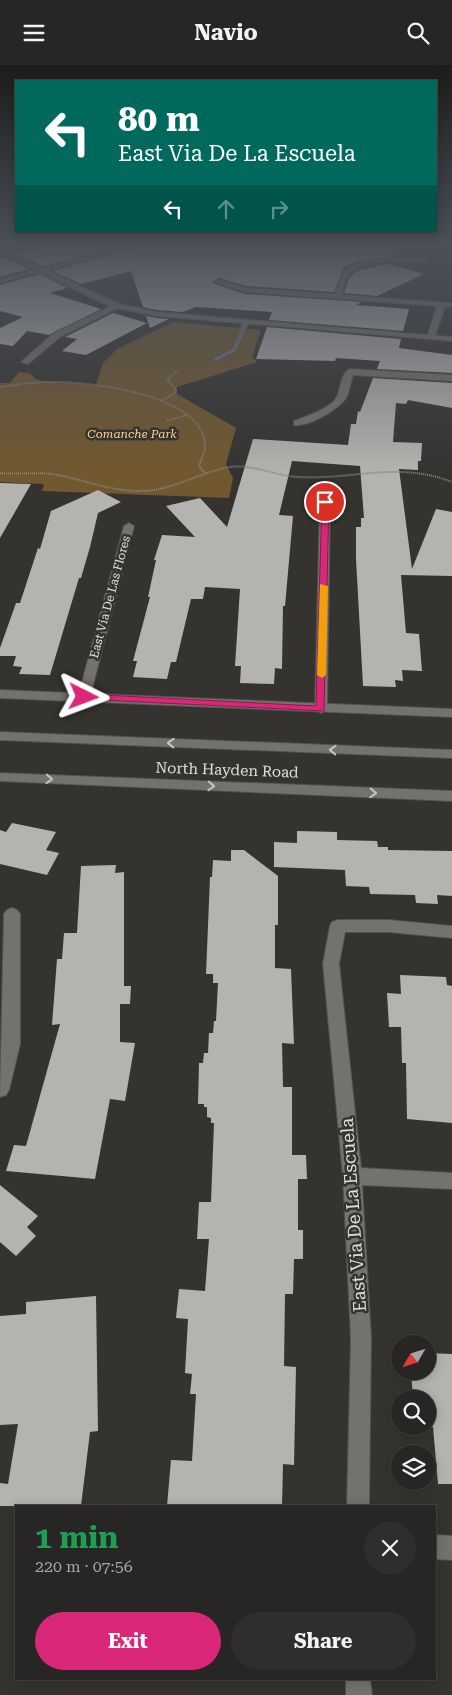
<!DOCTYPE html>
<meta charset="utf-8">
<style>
:root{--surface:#282624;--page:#302e2c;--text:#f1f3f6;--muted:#a5a5a6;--line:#444341;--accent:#db2777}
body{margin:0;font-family:"Roboto Serif",serif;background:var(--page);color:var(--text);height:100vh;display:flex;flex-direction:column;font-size:19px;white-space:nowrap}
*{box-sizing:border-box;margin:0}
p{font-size:16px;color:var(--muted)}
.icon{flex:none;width:28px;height:28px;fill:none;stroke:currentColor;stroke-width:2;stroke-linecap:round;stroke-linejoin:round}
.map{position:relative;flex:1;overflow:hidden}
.sheet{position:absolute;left:15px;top:1440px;width:421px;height:175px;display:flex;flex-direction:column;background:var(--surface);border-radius:0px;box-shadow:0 2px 12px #0003,0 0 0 1px var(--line)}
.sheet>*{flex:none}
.hud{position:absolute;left:15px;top:15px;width:422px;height:152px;border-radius:0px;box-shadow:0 2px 12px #0003,0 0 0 1px var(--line);background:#00695c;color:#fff;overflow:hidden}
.needle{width:32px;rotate:231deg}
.controls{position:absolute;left:391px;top:1270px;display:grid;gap:10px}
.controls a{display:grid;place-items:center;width:45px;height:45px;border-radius:50%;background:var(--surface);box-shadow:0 2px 12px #0003,0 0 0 1px var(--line);font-size:25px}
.pin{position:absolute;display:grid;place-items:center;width:42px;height:42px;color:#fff;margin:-21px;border:2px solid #fff;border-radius:50%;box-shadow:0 1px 5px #0007}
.me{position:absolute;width:55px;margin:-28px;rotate:93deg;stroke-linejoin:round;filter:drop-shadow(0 0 4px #0008)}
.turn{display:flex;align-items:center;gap:18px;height:105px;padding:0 20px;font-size:22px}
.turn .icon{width:65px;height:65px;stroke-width:2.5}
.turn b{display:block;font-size:35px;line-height:42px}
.lanes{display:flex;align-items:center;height:48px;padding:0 20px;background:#0003;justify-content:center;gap:25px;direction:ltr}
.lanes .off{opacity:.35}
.round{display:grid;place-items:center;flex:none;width:52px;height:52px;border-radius:26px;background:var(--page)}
.summary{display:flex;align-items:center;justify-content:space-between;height:85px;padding:0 20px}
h1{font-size:30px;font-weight:700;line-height:38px;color:#1e9e55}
.button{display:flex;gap:10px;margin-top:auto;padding:10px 20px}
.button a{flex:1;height:58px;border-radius:30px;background:var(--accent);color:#fff;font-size:20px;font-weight:700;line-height:58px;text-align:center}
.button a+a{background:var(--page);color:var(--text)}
header{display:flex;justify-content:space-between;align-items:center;height:65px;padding:0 20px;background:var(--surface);font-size:22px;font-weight:700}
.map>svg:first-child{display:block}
.green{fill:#72582f}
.building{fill:#b5b3af}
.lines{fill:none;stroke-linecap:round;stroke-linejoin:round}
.lane-casing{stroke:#53524f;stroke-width:2}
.street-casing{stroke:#53524f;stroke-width:2}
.secondary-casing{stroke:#53524f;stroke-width:2}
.path{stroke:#878583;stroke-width:2;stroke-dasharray:1 1;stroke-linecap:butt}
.lane{fill:#74726f;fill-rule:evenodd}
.street{fill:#74726f;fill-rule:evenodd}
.secondary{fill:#74726f;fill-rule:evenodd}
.oneway{stroke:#c5c4c2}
.route{fill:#db2777;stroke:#8e194d}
.slow{fill:#f59e0b}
.labels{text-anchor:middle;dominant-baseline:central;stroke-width:5;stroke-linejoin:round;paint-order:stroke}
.far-park-label{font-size:12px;font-style:italic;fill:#ffd38f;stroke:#353330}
.far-street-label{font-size:12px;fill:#e0dfdd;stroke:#353330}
.street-label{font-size:15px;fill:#e0dfdd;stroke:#353330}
.near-street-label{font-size:18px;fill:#e0dfdd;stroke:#353330}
</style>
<header><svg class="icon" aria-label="menu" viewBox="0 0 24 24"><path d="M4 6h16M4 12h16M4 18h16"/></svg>Navio<svg class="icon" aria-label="search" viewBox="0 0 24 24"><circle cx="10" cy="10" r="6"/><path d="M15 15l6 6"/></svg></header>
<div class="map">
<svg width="452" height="1630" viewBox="0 0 452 1630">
<rect width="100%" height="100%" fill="#353330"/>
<path class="green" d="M173,257L261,265L252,292L257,297L177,322V329L236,363L226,399L233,413L229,433L42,426L44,419L0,417V318H10L19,307L29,308L36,314L42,316L96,320L103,298L117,284Z"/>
<path class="building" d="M46,181H121L43,201L16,189Z
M142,181H393V191L361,195L344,202L334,227L246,221L219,213L212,218L245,229L362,237L356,240L409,244L403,266L269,255L272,247L196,242L183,247L157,245L143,242L131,206L81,219L53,206Z
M3,192L29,204L0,212V193Z
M388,199L424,209L377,231L344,228L349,213L358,205Z
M40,209L67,223L50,228L101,244L49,270L27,266L13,281L0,279V263L23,252L0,246V220Z
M113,248L147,258L86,290L62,286L77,274L65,272Z
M146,251L157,253L169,254L150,263Z
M267,262L401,274L399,283L452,290V308L377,304L380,296L336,293L335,296L256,294Z
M373,313L452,318V343L408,335L406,339L396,338L393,377L422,378L421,396H418V405L399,404L412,504L436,444L452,447V511L401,510L406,568L419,569L422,606L402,605L403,616L395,615L396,622L363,621L356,494V462H361V453H364L360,401L292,396L279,450L293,451L285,541H283L282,604L275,603L274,619L240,618L241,601H235L240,524L205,522L203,534H191L176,597H171L167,614L133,612L137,596H133L150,532H148L156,495H154L162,470L195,472L166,441L200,433L227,462L253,374L348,380L351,359H356L358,346L360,347Z
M0,418L31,419L0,473Z
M98,425L121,437L98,448L90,482L81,513H79L50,610L19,609L22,602L13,601L16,591H0V583L16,538H20L38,483L40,484L51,446Z
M12,758L56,767L46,785L59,788L47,810L0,799V765L6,767Z
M297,766L337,767V775L377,776L378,782H388V785L452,786V831L437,830L438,839L416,838L415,830L370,829L369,822L346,821L345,805L274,802V777L297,778Z
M231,785H244L278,811V860H275V903L291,904L294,979L282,978L283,1022H292V1090H306L307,1114H298V1165H303V1194H294L293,1229H285L284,1301L296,1302L294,1400L283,1399L282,1441H167L171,1395L192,1396L196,1329H190L192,1309L185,1308L188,1254L176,1253L179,1224L205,1226L209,1174H197L199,1137H211L214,1058H211V1053L207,1052V1042H204V1039H198L199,998H203L204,988H208L209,968H213L214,956H216L218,918H213V909H206L210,812H212L213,795L231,796Z
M116,800L115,808L124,807V921H131L130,939H120V977L135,978L125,1036L110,1034L95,1114L6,1106L14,1080L26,1081L60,959L52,960L57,894H62L64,868H77L81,801Z
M400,910L446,912L447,920L452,921V1058L407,1054L406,998H402L401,962H389L387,928L401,929Z
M0,1120L38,1151L27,1162L36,1171L16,1191L0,1177Z
M96,1231L98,1366L90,1367L81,1441H0V1418L8,1419L18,1359L0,1360V1251L26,1249V1237Z
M428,1288L452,1289V1419H438L433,1362L416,1361H428V1334H413L411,1306H428Z"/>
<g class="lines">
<defs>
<path id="lane" d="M246,256L249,258L236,286L218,295H214V293L232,284L243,258Z"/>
<path id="street" d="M128,181H140L0,218V214Z
M384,193H424L428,195L424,197C405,197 365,193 351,208C345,213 344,223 342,230L452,238V242H445L434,274L427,272L437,241L245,227L214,217L218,215L246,223L335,229L345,204L361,197Z
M115,239L122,241L60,272L28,299L21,297L54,268Z
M350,304L452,310V316L353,310C350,318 350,326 346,333C338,345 308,362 294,360V356C307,351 323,346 334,336C342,327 339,309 350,304Z
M325,434L330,437L327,644L321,648L315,644L320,437Z
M129,458L134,461L90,632L88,635H80L78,632L124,461Z
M12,843L17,845L20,849V979L9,1025L6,1030L0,1032L4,849L7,845Z
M338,855H389L452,861V873L389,867H345L339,899L361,1103L452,1108V1124L362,1120L371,1273L369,1441H347L351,1273L343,1111L323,899L330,861L332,857Z
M435,1470L452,1471V1495L435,1494Z
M346,1614H370L372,1630H346Z"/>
<path id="secondary" d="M0,183L106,233L120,239L157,247L452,272V276L157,251L115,243L100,237L0,188Z
M0,625L452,644V652L0,633Z
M0,667L452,685V693L0,675Z
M0,708L452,726V736L0,716Z"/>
</defs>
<use href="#lane" class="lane-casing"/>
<use href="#street" class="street-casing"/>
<use href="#secondary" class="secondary-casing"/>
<path class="path" d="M0,322C17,320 33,317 50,317C86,316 208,329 205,383C204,388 201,395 199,401L205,408
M163,335L175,328L176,325L167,314L178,306
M167,356L186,350
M0,408C19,410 38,406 57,410C86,415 112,427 143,426C174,425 200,407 230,402C254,399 275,411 298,412C352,415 399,396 452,417"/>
<use href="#lane" class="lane"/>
<use href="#street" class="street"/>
<use href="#secondary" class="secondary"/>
</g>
<defs><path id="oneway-chevron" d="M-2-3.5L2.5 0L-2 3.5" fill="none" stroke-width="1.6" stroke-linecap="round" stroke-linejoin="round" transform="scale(1.25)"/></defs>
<g class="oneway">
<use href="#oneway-chevron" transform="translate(171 678) rotate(-178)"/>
<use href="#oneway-chevron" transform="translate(333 685) rotate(-178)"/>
<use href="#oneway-chevron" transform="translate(49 714) rotate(2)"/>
<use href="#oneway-chevron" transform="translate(211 721) rotate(2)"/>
<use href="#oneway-chevron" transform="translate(373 728) rotate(2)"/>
</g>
<linearGradient id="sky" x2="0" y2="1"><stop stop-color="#1d1c1a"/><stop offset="0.44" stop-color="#4b5059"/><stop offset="1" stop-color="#4b5059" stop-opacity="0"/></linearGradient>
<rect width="452" height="409" fill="url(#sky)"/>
<path class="route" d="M322,436L329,437L324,646L81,634V630L84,629L316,641Z"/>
<path class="slow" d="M320,519L328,521L326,610L322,613L317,610Z"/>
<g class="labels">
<g class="far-park-label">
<text x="132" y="369">Comanche Park</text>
</g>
<g class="far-street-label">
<text transform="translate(110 532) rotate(-75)">East Via De Las Flores</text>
</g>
<g class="street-label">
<text transform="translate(227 705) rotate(2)">North Hayden Road</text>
</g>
<g class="near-street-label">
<text transform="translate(353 1150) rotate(-94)">East Via De La Escuela</text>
</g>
</g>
</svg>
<div class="controls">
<a><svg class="needle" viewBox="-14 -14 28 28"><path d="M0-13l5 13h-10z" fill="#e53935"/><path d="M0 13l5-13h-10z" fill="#a5a5a6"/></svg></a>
<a><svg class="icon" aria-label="search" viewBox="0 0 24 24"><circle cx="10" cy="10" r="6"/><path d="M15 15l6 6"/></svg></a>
<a><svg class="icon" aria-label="layers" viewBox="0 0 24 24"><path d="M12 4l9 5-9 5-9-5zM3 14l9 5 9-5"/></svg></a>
</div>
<div class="pin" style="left:325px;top:437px;background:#d93025"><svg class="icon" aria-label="arrive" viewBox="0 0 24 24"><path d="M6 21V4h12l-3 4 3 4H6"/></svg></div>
<svg class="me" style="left:84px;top:632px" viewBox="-20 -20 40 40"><path d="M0-17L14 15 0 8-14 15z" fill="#db2777" stroke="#fff" stroke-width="4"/></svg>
<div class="hud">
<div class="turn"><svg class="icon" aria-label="left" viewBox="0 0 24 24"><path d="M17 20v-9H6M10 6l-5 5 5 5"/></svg><div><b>80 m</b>East Via De La Escuela</div></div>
<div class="lanes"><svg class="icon" aria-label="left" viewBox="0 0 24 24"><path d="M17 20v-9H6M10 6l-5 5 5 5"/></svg><svg class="icon off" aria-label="ahead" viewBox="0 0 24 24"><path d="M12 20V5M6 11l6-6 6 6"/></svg><svg class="icon off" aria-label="right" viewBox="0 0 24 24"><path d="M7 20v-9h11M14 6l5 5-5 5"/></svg></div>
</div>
<section class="sheet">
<div class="summary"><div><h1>1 min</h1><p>220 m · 07:56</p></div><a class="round"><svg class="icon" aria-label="close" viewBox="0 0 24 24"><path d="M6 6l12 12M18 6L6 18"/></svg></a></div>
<div class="button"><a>Exit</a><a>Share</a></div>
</section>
</div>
